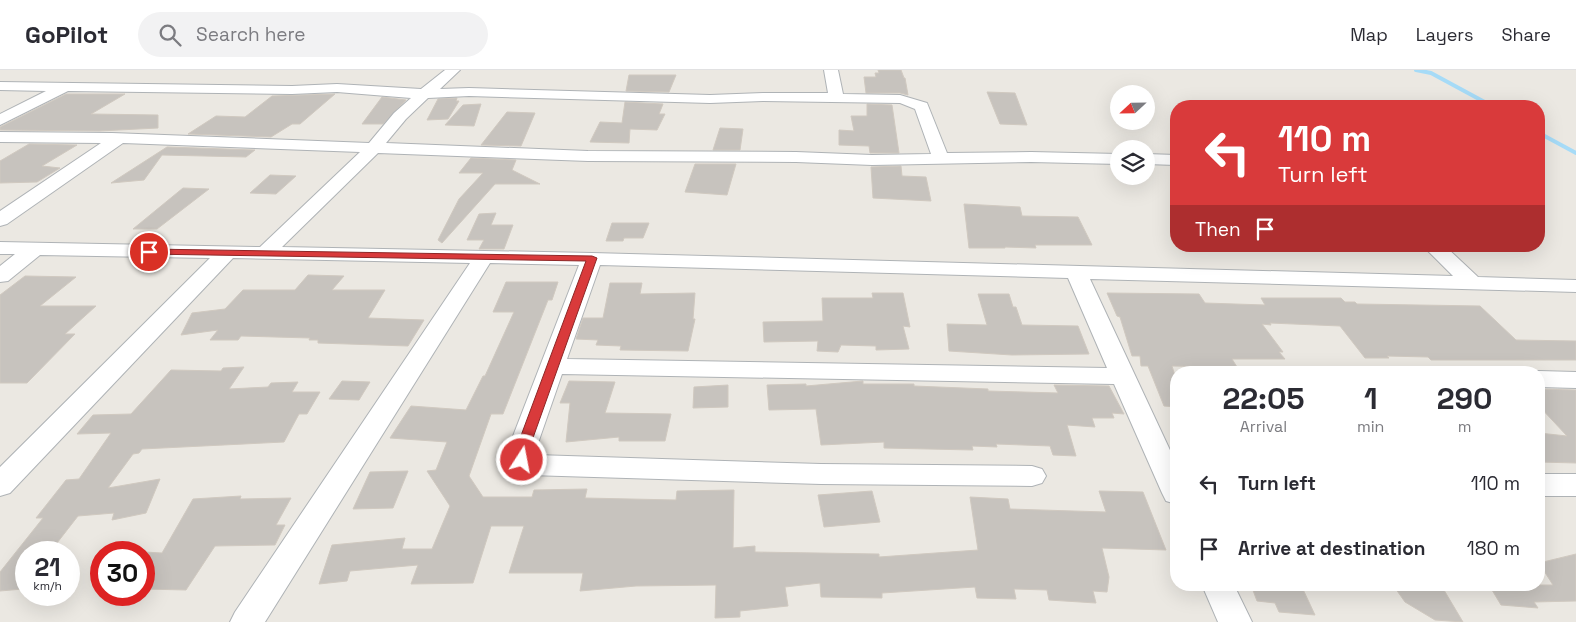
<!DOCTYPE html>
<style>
:root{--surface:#fff;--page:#f2f2f3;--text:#2b2b33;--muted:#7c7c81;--line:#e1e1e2}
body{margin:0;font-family:"Space Grotesk",sans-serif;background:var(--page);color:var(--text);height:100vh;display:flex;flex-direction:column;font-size:19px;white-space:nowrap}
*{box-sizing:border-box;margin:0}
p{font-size:16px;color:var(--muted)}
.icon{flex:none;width:28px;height:28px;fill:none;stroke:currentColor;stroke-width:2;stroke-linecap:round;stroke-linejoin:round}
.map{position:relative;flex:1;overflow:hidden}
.sheet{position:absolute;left:1170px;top:296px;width:375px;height:225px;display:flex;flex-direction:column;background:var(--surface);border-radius:20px;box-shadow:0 5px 20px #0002}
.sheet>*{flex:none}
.hud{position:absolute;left:1170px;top:30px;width:375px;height:152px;border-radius:20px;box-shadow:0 5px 20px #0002;background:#d93a3b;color:#fff;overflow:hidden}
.needle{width:32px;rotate:248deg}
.tools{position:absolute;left:1110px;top:15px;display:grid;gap:10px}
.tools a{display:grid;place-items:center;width:45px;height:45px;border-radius:50%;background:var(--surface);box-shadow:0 5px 20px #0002;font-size:25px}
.speed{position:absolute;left:15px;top:471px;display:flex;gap:10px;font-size:25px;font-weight:700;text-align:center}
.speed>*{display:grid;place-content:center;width:65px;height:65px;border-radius:50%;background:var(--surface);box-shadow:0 5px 20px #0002;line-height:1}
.speed small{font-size:12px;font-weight:400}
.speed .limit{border:8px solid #d22;background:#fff;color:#111}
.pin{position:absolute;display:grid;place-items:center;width:42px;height:42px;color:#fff;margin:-21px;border:2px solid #fff;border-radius:50%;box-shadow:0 1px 5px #0007}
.me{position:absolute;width:55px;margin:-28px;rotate:11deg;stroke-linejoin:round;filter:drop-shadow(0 0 4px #0008)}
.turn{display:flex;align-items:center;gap:18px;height:105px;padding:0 25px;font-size:22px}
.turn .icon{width:65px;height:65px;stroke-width:2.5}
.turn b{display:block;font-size:35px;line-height:42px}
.then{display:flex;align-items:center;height:48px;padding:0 25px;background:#0003;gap:10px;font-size:19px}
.eta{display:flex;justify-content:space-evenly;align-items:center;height:85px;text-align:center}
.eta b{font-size:30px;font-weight:600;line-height:35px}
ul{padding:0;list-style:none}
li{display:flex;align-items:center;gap:15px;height:65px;padding:0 25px}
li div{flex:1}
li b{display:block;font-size:19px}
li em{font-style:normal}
header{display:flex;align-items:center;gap:30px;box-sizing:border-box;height:70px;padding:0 25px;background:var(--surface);border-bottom:1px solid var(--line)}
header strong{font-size:24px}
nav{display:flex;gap:28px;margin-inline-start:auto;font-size:18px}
.search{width:350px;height:45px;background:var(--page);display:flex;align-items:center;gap:12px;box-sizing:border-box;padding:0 18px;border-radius:28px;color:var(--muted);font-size:19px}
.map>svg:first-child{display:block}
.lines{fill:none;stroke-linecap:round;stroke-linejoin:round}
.stream{stroke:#a6dbf7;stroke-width:4}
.building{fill:#c7c3be;stroke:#d0c9c0}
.minor-casing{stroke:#afb3b6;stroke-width:2}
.minor{fill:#fff;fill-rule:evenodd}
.route{fill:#d93a3b;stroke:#8d2626}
</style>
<header>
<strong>GoPilot</strong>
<div class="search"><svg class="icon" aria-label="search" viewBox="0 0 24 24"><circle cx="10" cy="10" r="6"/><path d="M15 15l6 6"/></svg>Search here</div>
<nav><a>Map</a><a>Layers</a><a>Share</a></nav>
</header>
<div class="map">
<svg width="1576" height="552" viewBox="0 0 1576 552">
<rect width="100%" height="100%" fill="#ebe8e2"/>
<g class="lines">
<path class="stream" d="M1416,0L1431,3L1492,36
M1539,63L1576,83"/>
</g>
<path class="building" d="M878,0H901L904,8H905L908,25L900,23H866L864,7H876L875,3H879Z
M629,5H676L669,22L626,21Z
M987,22L1015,23L1027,55L1000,54Z
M66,24H125L91,44L158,45V58L99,61L0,60V57Z
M335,24L300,54H292L271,67L188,64L216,46L245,47L272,26Z
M382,27L406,30L383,54H362Z
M457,28L456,31H459L448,49L427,50L438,29Z
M625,32L663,34L659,44H665L657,60L630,59L629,73L590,72L600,52L622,53Z
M481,34L474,56L445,55L463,35Z
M867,34L892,35L899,83H870L869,76L839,75V60L854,61L851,46H867Z
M507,42L535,43L521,76L481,75Z
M720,58L743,59L740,80H713Z
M29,74L77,75L42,96L60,98L37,112L0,113V91Z
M167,77H168L255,80L246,87L162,85L144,110L111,113Z
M471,88L516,90L512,100L540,114H495L442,173L438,170L459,129L483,103H459Z
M695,94H736L727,125L685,122Z
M901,96L902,106L926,107L931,131L873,128L871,97Z
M270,105L296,106L276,124L250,123Z
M183,118L209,119L157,159H133Z
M964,134L1020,137L1022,146L1078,147L1092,175H1035L1036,178L1005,177V178H969Z
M496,143L491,155H513L504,179H479L484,170H467L479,144Z
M612,153H649L643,168H624L623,171H606Z
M308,205L344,206L332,220H385L368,248L424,250L408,276L318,273V270H309L310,268L241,266L238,270H210L218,260L181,265L192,243L225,239L243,220H295Z
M25,206L76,207L40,236H96L65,264H75L27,313H0V225Z
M506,212H558L552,230H548L503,344H491L469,406L483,427H532L534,420L587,419L585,428L676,430L677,421L734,420L733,478L755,476V482L879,484V487L978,480L970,427L1008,429L1010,439L1106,442L1099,421L1143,422L1166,480L1102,478L1109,507L1107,522L1093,521L1096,533L1049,530L1047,520L1014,519L1016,529L977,528L975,517L882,523V528L821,527L820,513L785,517L788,536L740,541V547L715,548L716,515L636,516L580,521L583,503H509L524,456H491L473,513L411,514L418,495L350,501L347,511L319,514L332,475L405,468L402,479H432L450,436L427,401L436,400L447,372L390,368L411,336L466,340L483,306H485L514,242H493Z
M610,213H642L640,224L695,223L693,249H695L688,281L620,280L621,276L596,275L598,270L576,269L583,248H603Z
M872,223H903L910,257L903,256L909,279L876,280V276L841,275L838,282L817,281L818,271L764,272L763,252L823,251L822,228H873Z
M1107,223L1199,224L1205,233L1265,235L1261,228H1341L1345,232H1355L1357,234L1480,236L1516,270L1576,271V290H1431L1428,287L1387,286L1389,288H1365L1340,256L1270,253L1271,255L1262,254L1283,282H1279L1285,289H1232L1237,297L1172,296L1176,309V337L1164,336L1148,296H1141L1140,286H1132L1120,247L1117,246Z
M978,224H1009L1013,237H1016L1022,255L1078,256L1089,284L1012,285L949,281L947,254L987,255Z
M244,297L229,319L268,317L271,313L298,312L292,322H320L307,344H299L284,372L142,379L139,383L133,384L108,418L160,409L146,443L112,450L114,443L78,446L50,482H26V515L23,519L0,521V502L43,448H36L66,410L79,409L111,363L77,364L93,345L131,344L171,300L221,301L223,298Z
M342,311L370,312L359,330L329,329Z
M569,311L615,312L605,343L671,344L665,371H619V367L566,372L570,333H560Z
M863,311V314H914V316L988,319V321L1058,323L1054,315L1109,316L1124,344L1112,343L1114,348H1092L1095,357L1067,355L1076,386L1053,385L1050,376L996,374L997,377L972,376L973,380L884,378V372L821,375L816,339L769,340L767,315L806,314V316Z
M728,315V337L693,338L694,317Z
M1539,319L1576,320V393L1539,392V363L1567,366L1539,336Z
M408,401L393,438L353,439L370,402Z
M872,421L880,452L824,457L818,425Z
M241,426L240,429L291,428L276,455H285L275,475L215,476L186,520L144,519V482L162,483L193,429Z
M1576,484V531L1534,532L1538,538L1501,535L1489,515H1553L1539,493Z
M1251,515H1301L1315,545L1279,542L1275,533L1257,531Z
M1393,515H1441L1463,552L1435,550L1405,532Z"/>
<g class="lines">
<defs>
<path id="minor" d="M445,0H460L440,19L469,18L710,25L763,23H828L824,0H838L843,24L900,25L927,33L947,83L1031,82L1119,84V94L1031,92L872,95L796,92L588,91L378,83L282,177L592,183L1453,206L1423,176H1445L1478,207L1576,210V222L1090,209L1176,393V434L1166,431L1162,423L1114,314L562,304L536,379V385L821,394L1032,396L1042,399L1046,406L1042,413L1032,416L821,414L529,405C514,401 508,395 508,379L579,195L490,193L265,552H230L235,542L470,193L233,188L10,423L0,426V397L210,188L40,185L8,211L0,212V196L15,184H0V172L260,177L360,82L123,73L7,154L0,156V141L101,73L0,72V62L112,63L369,73L394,43L411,28L337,22L292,24L68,21L0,55V44L46,21L0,20V12L292,16L337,14L421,19ZM469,26L710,33L763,31L900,33L915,39L931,84L872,85L796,82L588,81L386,73L406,49L428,28ZM600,195L1068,208L1107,298L567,289Z
M1146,84L1176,85V95L1146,94Z
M1539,301L1576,302V318L1539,317V302H1533Z
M1539,404H1576V426H1539Z
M1202,515H1234L1252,552H1218Z"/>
</defs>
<use href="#minor" class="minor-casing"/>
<use href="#minor" class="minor"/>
</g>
<path class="route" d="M149,179L592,186L597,188L529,379L527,393H518L516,379L586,191L146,184V180Z"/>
</svg>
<div class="tools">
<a><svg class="needle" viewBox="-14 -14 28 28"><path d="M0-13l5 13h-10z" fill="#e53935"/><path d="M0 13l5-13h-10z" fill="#7c7c81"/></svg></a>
<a><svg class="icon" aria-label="layers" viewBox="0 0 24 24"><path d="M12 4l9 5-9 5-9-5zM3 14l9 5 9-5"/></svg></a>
</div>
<div class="speed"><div>21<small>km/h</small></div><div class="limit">30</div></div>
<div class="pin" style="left:149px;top:182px;background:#d93025"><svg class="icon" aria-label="arrive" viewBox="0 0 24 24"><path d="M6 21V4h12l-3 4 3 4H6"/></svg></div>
<svg class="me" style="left:522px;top:390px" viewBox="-20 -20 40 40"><circle r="17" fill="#d93a3b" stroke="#fff" stroke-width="3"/><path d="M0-11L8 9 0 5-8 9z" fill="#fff"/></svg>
<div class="hud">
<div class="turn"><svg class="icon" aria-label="left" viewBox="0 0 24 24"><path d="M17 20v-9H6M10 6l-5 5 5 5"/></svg><div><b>110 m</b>Turn left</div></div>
<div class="then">Then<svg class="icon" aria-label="arrive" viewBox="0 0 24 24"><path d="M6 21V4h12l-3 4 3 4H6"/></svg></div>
</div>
<section class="sheet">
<div class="eta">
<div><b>22:05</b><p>Arrival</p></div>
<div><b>1</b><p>min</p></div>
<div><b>290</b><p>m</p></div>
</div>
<ul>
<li><svg class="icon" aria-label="left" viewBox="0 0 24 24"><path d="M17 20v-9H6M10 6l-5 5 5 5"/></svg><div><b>Turn left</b></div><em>110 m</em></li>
<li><svg class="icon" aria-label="arrive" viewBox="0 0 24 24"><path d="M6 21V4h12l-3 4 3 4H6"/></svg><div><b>Arrive at destination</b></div><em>180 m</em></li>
</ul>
</section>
</div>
